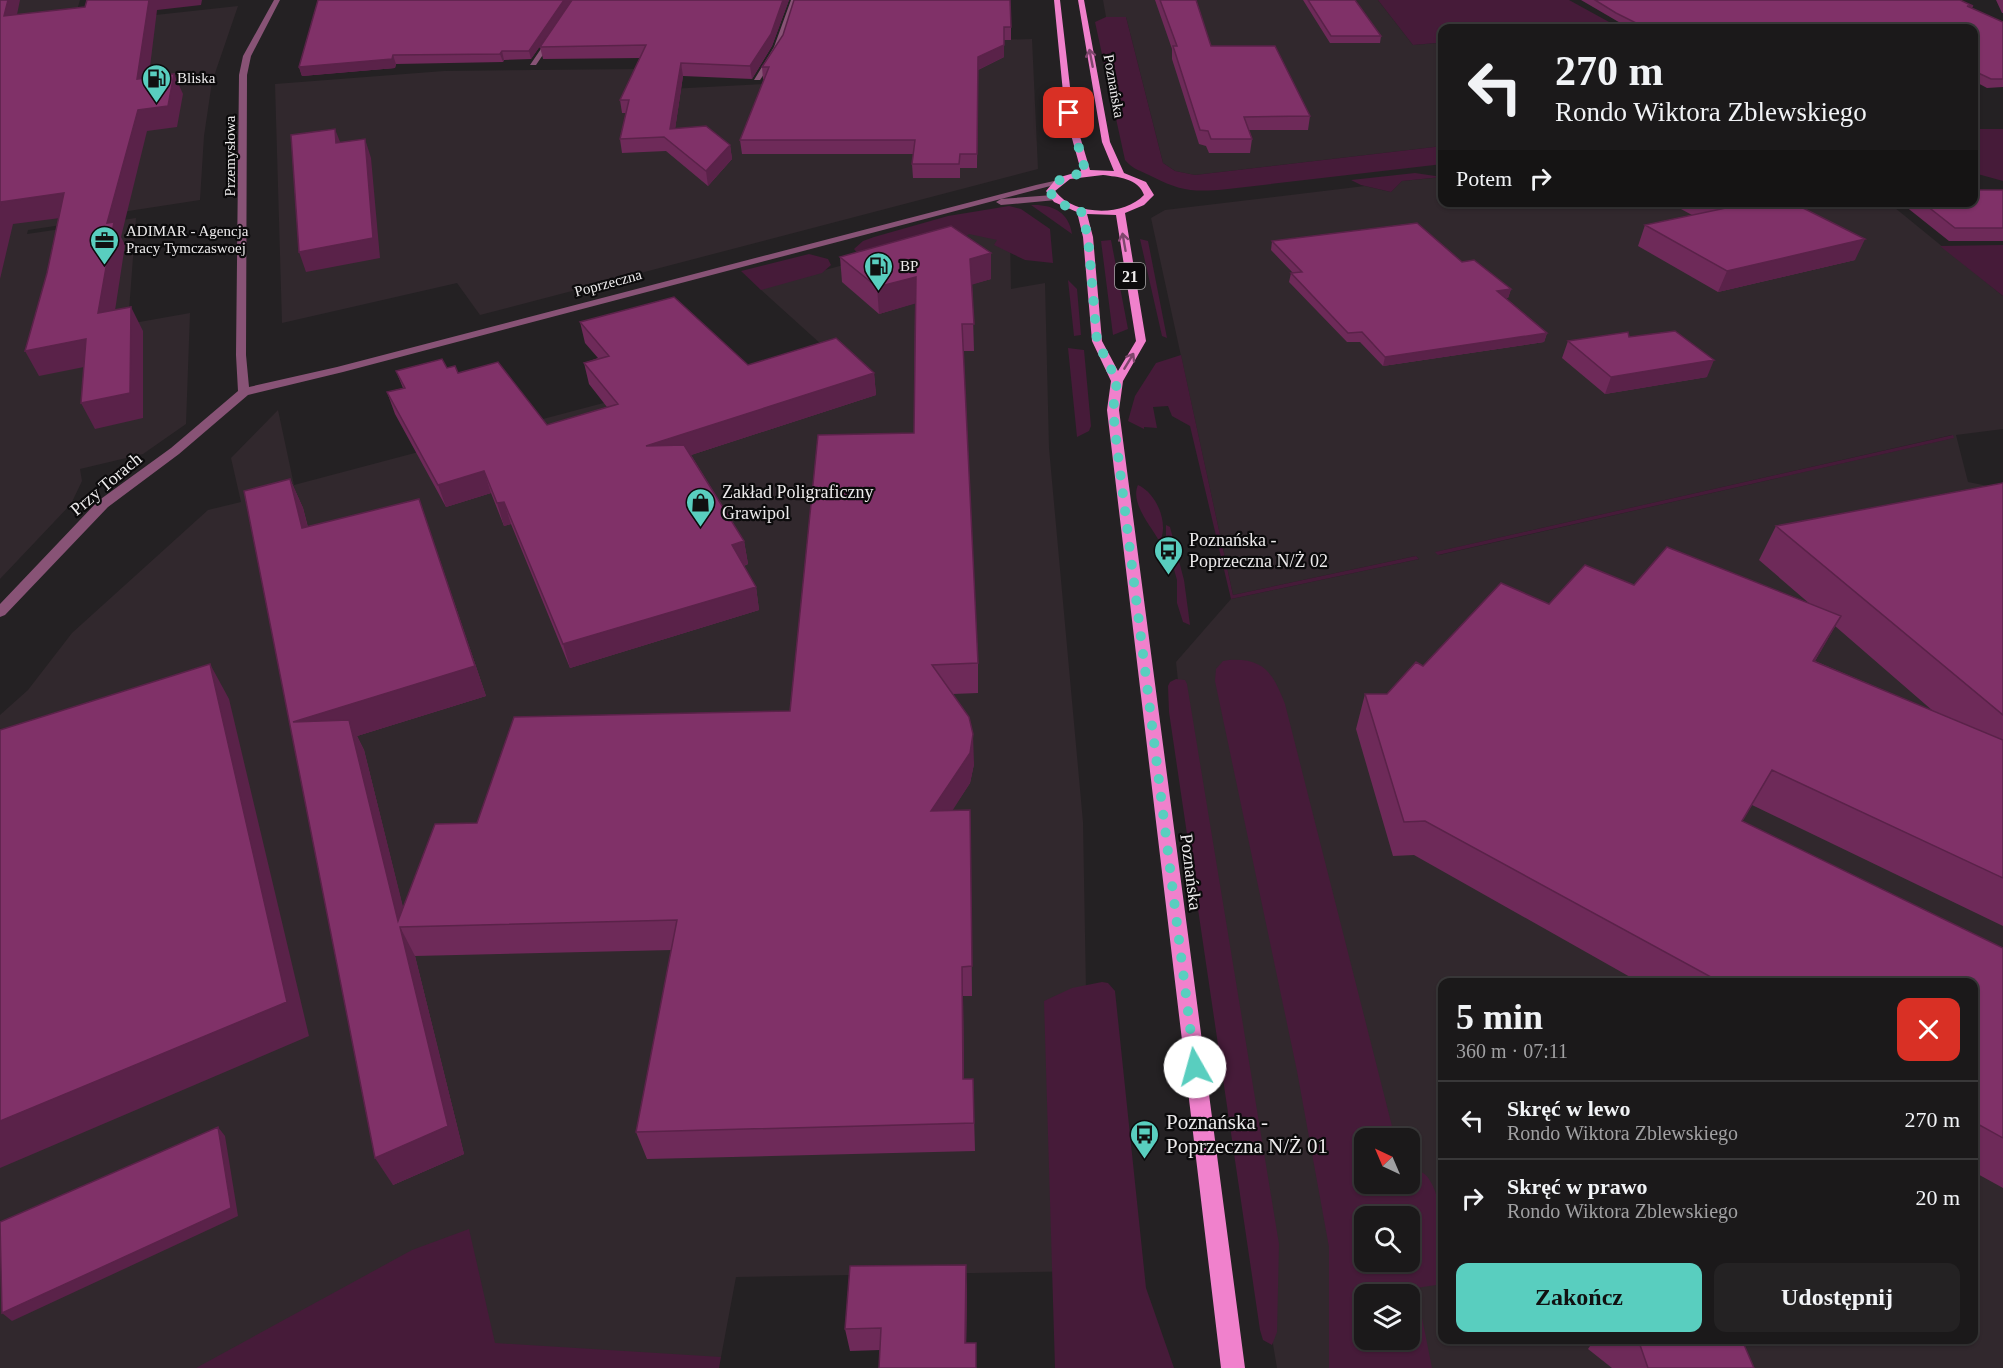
<!DOCTYPE html>
<html lang="pl">
<meta charset="utf-8">
<style>
:root{--surface:#1b191a;--page:#242223;--text:#f1f3f6;--muted:#a0a0a2;--line:#393839;--accent:#59cebf}
body{margin:0;font-family:Georgia,serif;background:var(--page);color:var(--text);height:100vh;display:flex;flex-direction:column;font-size:22px;white-space:nowrap}
*{box-sizing:border-box;margin:0}
p{font-size:20px;color:var(--muted)}
.icon{flex:none;width:33px;height:33px;fill:none;stroke:currentColor;stroke-width:2;stroke-linecap:round;stroke-linejoin:round}
.map{position:relative;flex:1;overflow:hidden}
.panel{position:absolute;left:1438px;top:978px;width:540px;height:366px;display:flex;flex-direction:column;background:var(--surface);border-radius:12px;box-shadow:0 2px 4px #0004,0 0 0 2px var(--line)}
.panel>*{flex:none}
.hud{position:absolute;left:1438px;top:24px;width:540px;height:183px;border-radius:12px;box-shadow:0 2px 4px #0004,0 0 0 2px var(--line);background:#1b191a;color:var(--text);overflow:hidden}
.needle{width:39px;rotate:316deg}
.fabs{position:absolute;left:1354px;top:1128px;display:grid;gap:12px}
.fabs a{display:grid;place-items:center;width:66px;height:66px;border-radius:12px;background:var(--surface);box-shadow:0 2px 4px #0004,0 0 0 2px var(--line);font-size:30px}
.pin{position:absolute;display:grid;place-items:center;width:51px;height:51px;color:#fff;margin:-26px;border-radius:12px;box-shadow:0 3px 9px #0006}
.me{position:absolute;width:66px;margin:-33px;rotate:353deg;stroke-linejoin:round;filter:drop-shadow(0 0 4px #0008)}
.turn{display:flex;align-items:center;gap:21px;height:126px;padding:0 18px;font-size:27px}
.turn .icon{width:78px;height:78px;stroke-width:2.5}
.turn b{display:block;font-size:42px;line-height:51px}
.then{display:flex;align-items:center;height:57px;padding:0 18px;background:#0003;gap:12px;font-size:22px}
.round{display:grid;place-items:center;flex:none;width:63px;height:63px;border-radius:12px;background:var(--page)}
.overview{display:flex;align-items:center;justify-content:space-between;height:102px;padding:0 18px}
h1{font-size:36px;font-weight:800;line-height:45px}
.cta{display:flex;gap:12px;margin-top:auto;padding:12px 18px}
.cta a{flex:1;height:69px;border-radius:12px;background:var(--accent);color:#111;font-size:24px;font-weight:800;line-height:69px;text-align:center}
.cta a+a{background:var(--page);color:var(--text)}
ul{padding:0;list-style:none}
li{display:flex;align-items:center;gap:18px;height:78px;padding:0 18px;border-top:2px solid var(--line)}
li div{flex:1}
li b{display:block;font-size:22px}
li em{font-style:normal}
.map>svg:first-child{display:block}
.built{fill:#31282d;fill-rule:evenodd}
.green{fill:#461b39;fill-rule:evenodd}
.lines{fill:none;stroke-linecap:round;stroke-linejoin:round}
.street{fill:#885376;fill-rule:evenodd}
.primary{fill:#f081cc;fill-rule:evenodd}
.wall{fill:#6e2a59;fill-rule:evenodd}
.shaded-wall{fill:#5a2249}
.building{fill:#803168;stroke:#5a2249;stroke-width:1.5}
.oneway{stroke:#7e466c}
.route{stroke:#59cebf;stroke-width:10;stroke-dasharray:0 18}
.labels{text-anchor:middle;dominant-baseline:central;stroke-width:4.5;stroke-linejoin:round;paint-order:stroke}
.far-poi-label{font-size:15px;fill:#edebec;stroke:#0c0b0c;text-anchor:start}
.far-street-label{font-size:15px;fill:#edebec;stroke:#0c0b0c}
.shield{fill:#0c0b0c;stroke:#aaa8a9;stroke-width:1.5}
.shield-label{font-size:16px;font-weight:bold;fill:#edebec}
.street-label{font-size:18px;fill:#edebec;stroke:#0c0b0c}
.poi-label{font-size:18px;fill:#edebec;stroke:#0c0b0c;text-anchor:start}
.near-poi-label{font-size:21px;fill:#edebec;stroke:#0c0b0c;text-anchor:start}
</style>
<div class="map">
<svg width="2003" height="1368" viewBox="0 0 2003 1368">
<rect width="100%" height="100%" fill="#242123"/>
<path class="built" d="M0,0H80L73,24L238,6L212,82L204,136L200,200L70,220L55,226L28,230L27,234L136,218L128,324L190,313L186,424L143,454L80,469L82,481L71,504L0,579Z
M1103,0H1378L1413,45L1436,43L1443,47V146L1195,175L1175,171L1163,163L1126,17H1106Z
M1032,39L1038,169L480,315L457,283L282,323L275,84L444,71L639,69L631,91L764,84L791,45Z
M1443,177V202L1889,203L2003,296V429L1956,435L1968,482L2003,489V1368H1277L1206,947L1176,662L1231,599L1419,559L1416,556L1233,595L1151,218L1165,210L1365,186L1391,192L1402,181ZM1952,435L1953,438L1439,555L1436,552ZM1443,982H1974V1340H1443ZM1365,1138H1410V1184H1365ZM1365,1216H1410V1262H1365ZM1365,1294H1410V1340H1365Z
M975,229L1010,237L1011,289L1045,283L1049,448L1083,822L1091,1271L736,1277L721,1357L302,1368H0V715L28,690L72,633L208,510L241,502L231,458L278,410L294,485L822,345L759,288Z"/>
<path class="green" d="M1378,0H1569L1620,28H1443V47L1436,43L1413,45Z
M1106,17H1126L1163,163L1175,171L1195,175L1443,146V164L1228,189C1196,192 1182,192 1153,177C1142,171 1133,170 1125,160L1095,22Z
M1974,129H2003V181L1974,173Z
M1415,173L1442,177L1402,181L1391,192L1361,185L1351,180Z
M1031,205C1052,204 1069,212 1072,234Z
M1009,206L1021,209L1050,229L1053,263L1025,260L994,245L997,240L969,234L961,241L859,255L854,249L863,241L874,237L948,216Z
M1140,239L1148,241L1167,338L1162,336Z
M1111,240L1128,329L1113,335L1101,241Z
M2003,245V296L1940,246Z
M809,254L828,259L831,265L822,273L761,290L741,271Z
M1068,280L1077,289L1081,335L1074,336Z
M1068,348L1084,350L1091,426L1089,431L1077,437Z
M1181,355L1233,595L1416,556L1419,559L1231,599L1190,426L1172,416L1168,406L1153,407L1157,428L1144,427V429L1128,421L1135,396L1156,363Z
M1953,435L1954,438L1438,555L1435,552Z
M1138,485C1156,493 1168,521 1161,539H1158C1150,525 1130,502 1138,485Z
M1166,525L1170,527L1184,580L1190,625L1183,622L1177,603V580L1166,541Z
M1229,660C1265,658 1273,674 1285,704L1395,1138H1365V1184H1410V1166C1417,1169 1425,1173 1429,1179C1446,1205 1443,1254 1443,1284L1416,1288L1432,1368H1329V1247L1297,1071L1215,681L1216,669L1223,661ZM1365,1216H1410V1262H1365ZM1365,1294H1410V1340H1365Z
M1176,679L1185,680L1187,684L1279,1244L1277,1332L1272,1345L1263,1340L1260,1330L1169,712L1168,686L1170,682Z
M1102,982L1108,983L1115,991L1146,1288L1174,1368H1055L1044,1001L1072,988Z
M469,1229L495,1343L721,1357L719,1368H196L412,1250Z"/>
<g class="lines">
<path class="street" d="M274,0H280L251,56L247,75L246,355L249,387L337,367L1036,185L1054,181L1058,184L343,372L248,395L179,454L108,507L5,615L0,617V604L98,501L171,448L238,391L236,355L239,75L243,56Z
M574,0H580L536,65H530Z
M791,0H797L782,47L760,80H754L774,47Z
M1053,195L1058,198L1056,200L1001,205L996,202L1001,199Z"/>
<path class="primary" d="M1054,0H1060L1073,113L1090,170L1114,171L1102,142L1078,0H1084L1110,142L1124,173L1146,182L1154,195L1144,205L1125,213L1146,341L1123,381L1119,410L1245,1368H1221L1107,410L1111,381L1092,341L1083,237L1077,212L1054,202L1046,191L1057,178L1081,171L1065,113ZM1103,175C1118,177 1138,178 1144,195C1123,217 1074,216 1055,191L1070,179ZM1087,214L1116,215L1136,341L1118,371L1102,341L1093,237Z"/>
</g>
<path class="wall" d="M572,0L531,59L504,60L503,62L396,64L395,68L302,76L299,67Z
M572,0H789L772,46L752,79L683,76L675,129L730,145L732,159L708,186L666,151L622,153L620,139L626,113H622L620,100L640,58L543,59L540,47Z
M1155,0H1196L1211,46L1310,116L1308,130H1249L1252,139L1250,153H1209L1206,146L1199,144L1172,59V49Z
M1303,0H1355L1381,36L1380,43H1330Z
M1581,0H1960L1973,6L1972,8L2003,22V87L1987,88L1974,81V28H1629Z
M1996,0H2003V13H2002Z
M1011,27V40H1004V57L978,70L977,168H960V178H913L912,164L914,154H742L740,140L764,79H763L762,67L783,35Z
M2003,190V241H1949L1900,202H1974Z
M1668,202H1791L1855,260L1718,292L1638,246L1645,225L1692,215Z
M1272,241L1462,262L1511,289L1508,298H1506L1547,333L1544,342L1383,366L1360,342H1347L1289,282L1291,273H1293L1271,250Z
M840,257L991,279L972,284L974,351H963L978,663V693L953,694L974,764L970,783L952,810H970L972,996H963L964,1079H973L975,1151L647,1159L636,1132L672,950L415,956L464,1154L393,1185L290,479L303,508L308,527L419,499L486,696L357,736L364,750L403,908L477,823L790,711L914,433L915,303L879,314L842,282Z
M580,322L748,365L874,373L876,395L691,455L744,541L748,564L744,566L756,587L759,610L570,668L511,524L504,526L491,493L446,507L395,414L387,392L403,388L396,371L447,368L458,373L547,425L607,407L589,384L584,363L598,358L585,343Z
M1629,337L1707,377L1605,394L1562,358L1568,341Z
M2003,483V926L1752,805L1742,821L2003,948V1188L1974,1172V982H1639L1414,855L1393,856L1356,729L1365,694H1387L1423,666L1549,604L1634,585L1810,604L1759,560L1776,526ZM1835,626L1933,711L1815,661Z
M967,1288L966,1343H976V1368H879L880,1350L850,1351L845,1329Z
M1594,1340H1742L1754,1368H1612L1588,1349Z"/>
<path class="shaded-wall" d="M8,0H20L13,34L4,16Z
M149,0H202L201,5L157,10L146,99L137,79Z
M564,0H572L531,59L529,51Z
M783,0H789L772,46L752,79L750,66Z
M1004,45V57L978,70L977,168L978,57Z
M502,51L504,60L503,62L500,54Z
M393,55L396,64L395,68L302,76L299,67Z
M681,63L683,76L673,143L670,129Z
M174,74L183,94L177,127L147,131L121,237L125,245L111,337L98,313L107,223L138,110Z
M335,129L342,147L336,143Z
M365,139L371,158L380,258L306,272L299,252Z
M730,145L732,159L708,186L706,171Z
M64,193L76,216L13,224L0,279V207L1,202Z
M1865,239L1855,260L1718,292L1727,271Z
M991,253V279L971,285L970,259Z
M916,277L917,303L879,314L877,287Z
M1511,289L1508,298L1495,300L1497,291Z
M131,307L143,331V418L95,429L81,403Z
M1547,333L1544,342L1383,366L1385,357Z
M86,339L99,364L39,376L25,351Z
M1714,360L1707,377L1605,394L1611,377Z
M874,373L876,395L651,468L646,446Z
M484,471L491,493L446,507L438,485Z
M290,479L303,508L315,557L302,528Z
M419,499L486,696L357,736L364,750L408,927H401L293,722Z
M504,502L511,524L504,526L497,503Z
M744,541L748,564L736,568L732,545Z
M756,587L759,610L570,668L563,644Z
M1841,616L1821,651L1794,695L1813,661Z
M210,664L229,699L309,1036L0,1168V1121Z
M973,734L974,764L970,783L933,841L931,811Z
M400,927L415,956L464,1154L393,1185L375,1158Z
M962,967L963,996L964,1108L963,1079Z
M218,1127L225,1136L238,1216L12,1321L2,1313Z
M966,1265L967,1288L966,1365L965,1343Z"/>
<path class="building" d="M0,0H8L4,16L85,7L87,0H149L137,79L174,74L168,106L138,110L107,223L114,222L98,313L131,307L130,393L81,403L86,339L25,351L47,273L64,193L1,202L0,207Z
M318,0H564L529,51H502L500,54L393,55L392,59L299,67Z
M572,0H783L771,34L750,66L681,63L670,129L706,126L730,145L706,171L664,137L620,139L629,100H620L646,45L540,47Z
M794,0H1010L1011,27H1004V45L978,57L977,154H960L959,164H912L915,140H740L769,67H762L783,35Z
M1160,0H1196L1211,46H1275L1310,116L1244,117L1252,139H1211L1208,131L1200,130L1173,46H1177Z
M1308,0H1355L1381,36H1331Z
M1595,0H1960L1973,6H1967L2003,22V79H1991L1974,71V28H1646L1616,13Z
M335,129L336,143L365,139L373,238L299,252L291,135Z
M1974,190H2003V228H1955L1922,202H1974Z
M1714,202H1791L1865,239L1727,271L1645,225L1726,208Z
M1417,223L1462,262L1474,260L1511,289L1497,291L1547,333L1385,357L1362,332L1348,333L1291,273L1302,272L1272,241Z
M951,226L991,253L970,259L974,324H962L978,663L932,665L969,717L973,734L970,753L931,811L970,810L972,966L962,967L963,1079H973L974,1123L636,1132L677,920L400,927L448,1126L375,1158L244,491L290,479L302,528L419,499L475,666L293,722L349,720L398,921L435,824L477,823L514,717L790,711L818,435L914,433L916,277L877,287L840,257Z
M674,297L748,365L836,338L874,373L646,446L684,445L744,541L732,545L756,587L563,644L504,502L497,503L484,471L438,485L387,392L405,388L396,371L442,359L447,368L455,366L458,373L498,362L547,425L618,404L584,363L609,356L580,322Z
M1675,331L1714,360L1611,377L1568,341L1628,332L1629,337Z
M2003,483V715L1776,526Z
M1667,547L1841,616L1813,661L2003,740V878L1772,770L1742,821L2003,948V1138L1974,1122V982H1720L1425,821L1404,822L1365,694H1387L1416,662L1423,666L1501,583L1549,604L1585,565L1634,585Z
M210,664L287,1002L0,1121V730Z
M218,1127L231,1208L2,1313L0,1222Z
M966,1265L965,1343H976V1368H879L881,1328L845,1329L850,1266Z
M1636,1340H1742L1754,1368H1648L1639,1342Z"/>
<defs><path id="oneway-shaft" d="M-6 0H5M1.5-3L5.5 0L1.5 3" fill="none" stroke-width="1.6" stroke-linecap="round" stroke-linejoin="round" transform="scale(1.5)"/></defs>
<g class="oneway">
<use href="#oneway-shaft" transform="translate(1091 58) rotate(-101)"/>
<use href="#oneway-shaft" transform="translate(1124 242) rotate(-100)"/>
<use href="#oneway-shaft" transform="translate(1129 361) rotate(-59)"/>
</g>
<g class="lines">
<path class="route" d="M1069,113L1086,173C1071,175 1057,177 1050,191C1055,204 1068,207 1081,211L1088,237L1097,341L1117,381L1113,410L1117,447L1195,1067"/>
</g>
<defs>
<symbol id="fuel-pin" viewBox="-11 -11 22 30"><path d="M0 17L-7.5 6A9.5 9.5 0 1 1 7.5 6Z" fill="#59cebf" stroke="#0c0b0c"/><path d="M-5.5-6h7V0h2V4h1.3V-2.5L3-4.5l.8-.8L6-3V5H2.5V1h-1V6h-7ZM-4.2-4.7v3.2H.2V-4.7Z" fill="#111"/></symbol>
<symbol id="office-pin" viewBox="-11 -11 22 30"><path d="M0 17L-7.5 6A9.5 9.5 0 1 1 7.5 6Z" fill="#59cebf" stroke="#0c0b0c"/><path d="M-6-3h4V-5.5h4V-3h4V5H-6ZM-1-4.5V-3h2v-1.5ZM-6 0V1H6V0Z" fill="#111"/></symbol>
<symbol id="shop-pin" viewBox="-11 -11 22 30"><path d="M0 17L-7.5 6A9.5 9.5 0 1 1 7.5 6Z" fill="#59cebf" stroke="#0c0b0c"/><path d="M-5-2.5h2.3a2.7 3.5 0 0 1 5.4 0H5L5.5 6h-11ZM-1.5-2.5h3a1.5 2.3 0 0 0-3 0Z" fill="#111"/></symbol>
<symbol id="bus-pin" viewBox="-11 -11 22 30"><path d="M0 17L-7.5 6A9.5 9.5 0 1 1 7.5 6Z" fill="#59cebf" stroke="#0c0b0c"/><path d="M-5-6H5V4H4V6H2V4H-2V6H-4V4H-5ZM-3.5-4V0h7V-4ZM-3.5 1.2v1.5H-2V1.2ZM2 1.2v1.5H3.5V1.2Z" fill="#111"/></symbol>
</defs>
<g fill-rule="evenodd">
<use href="#fuel-pin" x="140" y="62" width="33" height="45"/>
<use href="#office-pin" x="88" y="224" width="33" height="45"/>
<use href="#fuel-pin" x="862" y="250" width="33" height="45"/>
<use href="#shop-pin" x="684" y="486" width="33" height="45"/>
<use href="#bus-pin" x="1152" y="534" width="33" height="45"/>
<use href="#bus-pin" x="1128" y="1118" width="33" height="45"/>
</g>
<g class="labels">
<g class="far-poi-label">
<text x="177" y="78">Bliska</text>
<text x="126" y="231">ADIMAR - Agencja<tspan x="126" dy="17">Pracy Tymczaswoej</tspan></text>
<text x="900" y="266">BP</text>
</g>
<g class="far-street-label">
<text transform="translate(1114 86) rotate(80)">Poznańska</text>
<text transform="translate(230 156) rotate(-90)">Przemysłowa</text>
<text transform="translate(608 283) rotate(-15)">Poprzeczna</text>
</g>
<rect class="shield" x="1115" y="263" width="30" height="26" rx="4.5"/>
<g class="shield-label">
<text x="1130" y="276">21</text>
</g>
<g class="street-label">
<text transform="translate(106 484) rotate(-40)">Przy Torach</text>
<text transform="translate(1191 872) rotate(83)">Poznańska</text>
</g>
<g class="poi-label">
<text x="722" y="492">Zakład Poligraficzny<tspan x="722" dy="21">Grawipol</tspan></text>
<text x="1189" y="540">Poznańska -<tspan x="1189" dy="21">Poprzeczna N/Ż 02</tspan></text>
</g>
<g class="near-poi-label">
<text x="1166" y="1122">Poznańska -<tspan x="1166" dy="24">Poprzeczna N/Ż 01</tspan></text>
</g>
</g>
</svg>
<div class="fabs">
<a><svg class="needle" viewBox="-14 -14 28 28"><path d="M0-13l5 13h-10z" fill="#e53935"/><path d="M0 13l5-13h-10z" fill="#a0a0a2"/></svg></a>
<a><svg class="icon" aria-label="search" viewBox="0 0 24 24"><circle cx="10" cy="10" r="6"/><path d="M15 15l6 6"/></svg></a>
<a><svg class="icon" aria-label="layers" viewBox="0 0 24 24"><path d="M12 4l9 5-9 5-9-5zM3 14l9 5 9-5"/></svg></a>
</div>
<div class="pin" style="left:1069px;top:113px;background:#d93025"><svg class="icon" aria-label="arrive" viewBox="0 0 24 24"><path d="M6 21V4h12l-3 4 3 4H6"/></svg></div>
<svg class="me" style="left:1195px;top:1067px" viewBox="-20 -20 40 40"><circle r="19" fill="#fff"/><path d="M0-13L10 11 0 6-10 11z" fill="#59cebf"/></svg>
<div class="hud">
<div class="turn"><svg class="icon" aria-label="left" viewBox="0 0 24 24"><path d="M17 20v-9H6M10 6l-5 5 5 5"/></svg><div><b>270 m</b>Rondo Wiktora Zblewskiego</div></div>
<div class="then">Potem<svg class="icon" aria-label="right" viewBox="0 0 24 24"><path d="M7 20v-9h11M14 6l5 5-5 5"/></svg></div>
</div>
<section class="panel">
<div class="overview"><div><h1>5 min</h1><p>360 m · 07:11</p></div><a class="round" style="background:#d93025;color:#fff"><svg class="icon" aria-label="close" viewBox="0 0 24 24"><path d="M6 6l12 12M18 6L6 18"/></svg></a></div>
<ul>
<li><svg class="icon" aria-label="left" viewBox="0 0 24 24"><path d="M17 20v-9H6M10 6l-5 5 5 5"/></svg><div><b>Skręć w lewo</b><p>Rondo Wiktora Zblewskiego</p></div><em>270 m</em></li>
<li><svg class="icon" aria-label="right" viewBox="0 0 24 24"><path d="M7 20v-9h11M14 6l5 5-5 5"/></svg><div><b>Skręć w prawo</b><p>Rondo Wiktora Zblewskiego</p></div><em>20 m</em></li>
</ul>
<div class="cta"><a>Zakończ</a><a>Udostępnij</a></div>
</section>
</div>
